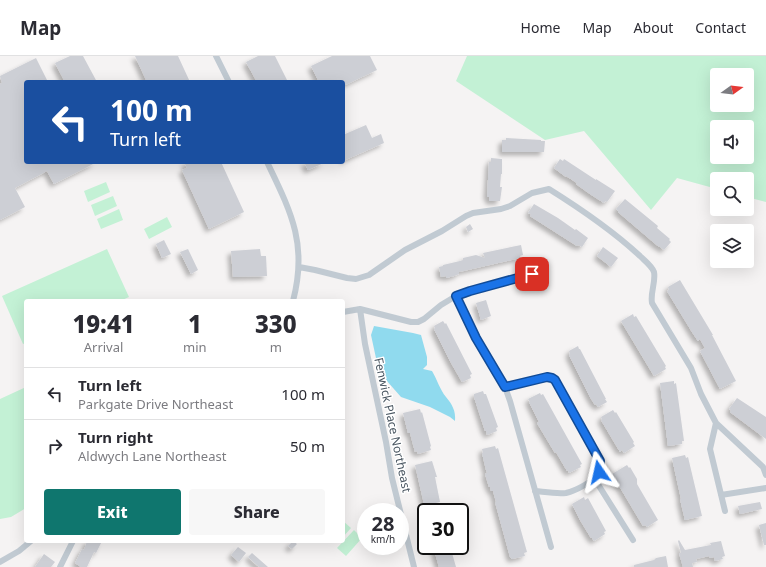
<!DOCTYPE html>
<style>
:root{--surface:#fff;--page:#f7f7f7;--text:#2b2b33;--muted:#7c7c81;--line:#e1e1e2;--accent:#0f766e}
body{margin:0;font-family:"Noto Sans",sans-serif;background:var(--page);color:var(--text);height:100vh;display:flex;flex-direction:column;font-size:15px;white-space:nowrap}
*{box-sizing:border-box;margin:0}
p{font-size:13px;color:var(--muted)}
.icon{flex:none;width:22px;height:22px;fill:none;stroke:currentColor;stroke-width:2;stroke-linecap:round;stroke-linejoin:round}
.map{position:relative;flex:1;overflow:hidden}
.sheet{position:absolute;left:24px;top:243px;width:321px;height:244px;display:flex;flex-direction:column;background:var(--surface);border-radius:4px;box-shadow:0 4px 16px #0002}
.sheet>*{flex:none}
.top-card{position:absolute;left:24px;top:24px;width:321px;height:84px;border-radius:4px;box-shadow:0 4px 16px #0002;background:#1a4fa0;color:#fff;overflow:hidden}
.needle{width:26px;rotate:75deg}
.controls{position:absolute;left:710px;top:12px;display:grid;gap:8px}
.controls a{display:grid;place-items:center;width:44px;height:44px;border-radius:4px;background:var(--surface);box-shadow:0 4px 16px #0002;font-size:20px}
.speed{position:absolute;left:357px;top:447px;display:flex;gap:8px;font-size:20px;font-weight:700;text-align:center}
.speed>*{display:grid;place-content:center;width:52px;height:52px;border-radius:50%;background:var(--surface);box-shadow:0 4px 16px #0002;line-height:1}
.speed small{font-size:10px;font-weight:400}
.speed .limit{border:2px solid #111;border-radius:6px;background:#fff;color:#111}
.pin{position:absolute;display:grid;place-items:center;width:34px;height:34px;color:#fff;margin:-17px;border-radius:8px;box-shadow:0 2px 6px #0006}
.me{position:absolute;width:44px;margin:-22px;rotate:349deg;stroke-linejoin:round;filter:drop-shadow(0 0 3px #0008)}
.turn{display:flex;align-items:center;gap:14px;height:84px;padding:0 20px;font-size:18px}
.turn .icon{width:52px;height:52px;stroke-width:2.5}
.turn b{display:block;font-size:28px;line-height:34px}
.eta{display:flex;justify-content:space-evenly;align-items:center;height:68px;text-align:center}
.eta b{font-size:24px;font-weight:800;line-height:28px}
.action{display:flex;gap:8px;margin-top:auto;padding:8px 20px}
.action a{flex:1;height:46px;border-radius:4px;background:var(--accent);color:#fff;font-size:16px;font-weight:800;line-height:46px;text-align:center}
.action a+a{background:var(--page);color:var(--text)}
ul{padding:0;list-style:none}
li{display:flex;align-items:center;gap:12px;height:52px;padding:0 20px;border-top:1px solid var(--line)}
li div{flex:1}
li b{display:block;font-size:15px}
li em{font-style:normal}
header{display:flex;align-items:center;gap:24px;box-sizing:border-box;height:56px;padding:0 20px;background:var(--surface);border-bottom:1px solid var(--line)}
header strong{font-size:19px}
nav{display:flex;gap:22px;margin-inline-start:auto;font-size:14px}
.map>svg:first-child{display:block}
.green{fill:#c3f1d5;fill-rule:evenodd}
.water{fill:#90daee}
.building{fill:#cdcfd5;filter:url(#shadow)}
.lines{fill:none;stroke-linecap:round;stroke-linejoin:round}
.street{stroke:#c1cad2;stroke-width:6}
.route-casing{stroke:#114b97;stroke-width:10}
.route{stroke:#1a73e8;stroke-width:7}
.labels{text-anchor:middle;dominant-baseline:central;stroke-width:3;stroke-linejoin:round;paint-order:stroke}
.street-label{font-size:12px;fill:#4a5661;stroke:#fff}
</style>
<header>
<strong>Map</strong>
<nav><a>Home</a><a>Map</a><a>About</a><a>Contact</a></nav>
</header>
<div class="map">
<svg width="766" height="511" viewBox="0 0 766 511">
<defs>
<filter id="shadow"><feDropShadow dx="-3.5" dy="3.5" stdDeviation="2" flood-color="#0004"/></filter>
</defs>
<rect width="100%" height="100%" fill="#f5f3f3"/>
<path class="green" d="M467,0H766V146L747,141V123H717V133L677,122L651,154L584,75L545,84L456,25ZM717,19H747V49H717ZM717,71H747V101H717Z
M106,126L110,136L88,146L84,135Z
M113,140L117,150L95,160L91,149Z
M119,153L123,164L101,173L97,163Z
M167,161L172,171L149,183L144,173Z
M107,193L129,241L120,245H26V287L23,288L2,240Z
M26,331V452L11,461L0,463V343Z
M343,465L351,472L343,481Z
M354,474L362,482L346,500L337,492Z"/>
<path class="water" d="M374,270L413,277L421,279L427,301V309L423,313L432,315C437,323 440,334 446,341C452,348 456,355 455,365L450,361L430,351L401,341L379,316L371,279Z"/>
<path class="building" d="M70,0H83L97,26H65L55,7Z
M135,0H178L190,26H147Z
M258,0H275L288,26H257L246,6Z
M332,0H370L377,14L343,30V26H319L311,10Z
M36,2L48,26H26V106H97L54,128L47,115L15,132L25,151L0,164V28L2,27L0,20Z
M366,69L372,82L381,78L384,87L343,105V79Z
M506,82L541,84V85H545L544,96H502V84H506Z
M491,102L502,103V118H501L500,131H502L500,145H489V141H487L489,106H491Z
M560,103L563,105L564,103L596,124V123L615,135L607,146L605,145L604,147L590,138L576,128L577,127L566,120V121L554,112Z
M184,106H221L244,156L209,173L182,114L187,112Z
M304,106H326L308,114Z
M625,143L658,170L657,172L670,183L669,184L671,186L664,194L659,190V191L618,156V155L616,153Z
M534,148L558,162L575,174L576,173L588,182L582,191L578,189L577,190L530,160L531,158L528,157Z
M470,168L473,173L468,176L466,171Z
M164,184L171,198L162,202L156,188Z
M521,189L523,199L520,200V202L459,216V218L454,220L446,222V220L441,221L439,211L443,210V209L460,205L463,204V202L476,199L485,202L483,197Z
M603,191L618,202L611,211L597,200Z
M188,193L198,214L191,218L180,196Z
M260,193L261,200H266L267,220L233,221L231,195Z
M680,224L713,279H712L736,325L720,333L700,295L705,292L700,283L698,285L692,276L667,235L669,234L668,231Z
M486,244L491,260L481,264L476,247Z
M633,258L634,261L636,260L666,310L665,311L666,313L654,320L621,265Z
M443,265L445,268L446,267L472,318L470,319L471,322L462,326L450,305L434,273L435,272L434,270Z
M578,290L579,293H580L606,343H605L607,346L598,351L596,348L595,349L590,341L569,299L570,298L569,295Z
M674,325V328L676,327L684,385H682V388L668,390L660,327Z
M483,335L484,338H486L498,371L496,372L497,375L487,379L486,375H485L474,341V338Z
M540,337L541,339L543,338L582,408L580,409L581,411L569,417L568,414L567,415L556,396L555,397L537,367L539,366L529,346H530L528,343Z
M737,342L766,361V383L730,356L731,354L729,353Z
M420,353L421,357L422,356L431,390L430,391L431,394L418,398L417,395L415,396L410,377H408L403,357Z
M613,354L615,357L616,356L634,386L633,387L635,390L624,397L622,394L620,396L601,364L602,363L601,361Z
M495,390L496,393L498,392L527,496L524,497L525,500L512,503L510,501L495,446H496L493,435H491L490,431H489L485,418L487,417L486,414L482,397H483L482,393Z
M685,399L686,402L688,401L702,460L685,464L680,443H681L672,402Z
M432,405L437,421H435L440,446L427,449V448H424L415,409Z
M627,409L629,412L630,411L637,423V428L658,464L647,471L645,469L643,470L612,418Z
M584,441L585,444L588,442L606,475L604,476L605,478L594,485L592,482H591L580,464L572,448Z
M760,446L762,453L740,458L738,450Z
M766,467V489H764L759,469Z
M679,484L685,494L711,489L710,487L721,485L725,500L722,501L723,503L715,505L714,501L710,502L709,500L696,503L697,506L692,507L693,511H683L679,497H681L678,485Z
M87,485H102L96,497L94,496L87,511H81L75,507L82,493L84,494Z
M293,485L297,488L292,493L288,490Z
M433,490H450L456,511H439Z
M238,491L246,497L239,506L231,499Z
M252,497L268,511H259L248,501Z
M44,498L55,506L51,511H35Z
M666,500L668,511H634V509L654,504L656,502Z"/>
<g class="lines">
<path class="street" d="M216,0L229,26
M267,106C291,156 308,188 293,245
M299,211L315,214L347,222L356,223L369,219L405,194L442,175L466,160L473,157L501,153L510,150L532,137L549,133C581,153 612,174 640,200C645,205 652,210 654,216C656,226 650,237 652,247L691,312L701,338L716,367L763,411L766,419
M456,240L476,282L505,331L510,345L551,491
M360,253L365,288L386,386L392,422L414,511
M343,256L360,253L411,266H418L424,263L441,249L456,240L470,235L532,218
M505,331L547,321L552,322L555,324L600,405C600,409 600,413 598,417C595,425 575,435 566,437C556,438 545,436 535,435
M716,367L710,393L725,455
M594,422L633,484
M721,439L766,432
M0,506L19,495L31,485
M60,511L73,485"/>
</g>
<g class="lines">
<defs>
<path id="route" d="M532,218L470,235L456,240L476,282L505,331L547,321L552,322L555,324L600,405L599,416"/>
</defs>
<use href="#route" class="route-casing"/>
<use href="#route" class="route"/>
</g>
<g class="labels">
<g class="street-label">
<text transform="translate(393 369) rotate(78)">Fenwick Place Northeast</text>
</g>
</g>
</svg>
<div class="controls">
<a><svg class="needle" viewBox="-14 -14 28 28"><path d="M0-13l5 13h-10z" fill="#e53935"/><path d="M0 13l5-13h-10z" fill="#7c7c81"/></svg></a>
<a><svg class="icon" aria-label="sound" viewBox="0 0 24 24"><path d="M4 9h4l5-4v14l-5-4H4zM17 9q2 3 0 6"/></svg></a>
<a><svg class="icon" aria-label="search" viewBox="0 0 24 24"><circle cx="10" cy="10" r="6"/><path d="M15 15l6 6"/></svg></a>
<a><svg class="icon" aria-label="layers" viewBox="0 0 24 24"><path d="M12 4l9 5-9 5-9-5zM3 14l9 5 9-5"/></svg></a>
</div>
<div class="speed"><div>28<small>km/h</small></div><div class="limit">30</div></div>
<div class="pin" style="left:532px;top:218px;background:#d93025"><svg class="icon" aria-label="arrive" viewBox="0 0 24 24"><path d="M6 21V4h12l-3 4 3 4H6"/></svg></div>
<svg class="me" style="left:599px;top:416px" viewBox="-20 -20 40 40"><path d="M0-17L14 15 0 8-14 15z" fill="#1a73e8" stroke="#fff" stroke-width="4"/></svg>
<div class="top-card">
<div class="turn"><svg class="icon" aria-label="left" viewBox="0 0 24 24"><path d="M17 20v-9H6M10 6l-5 5 5 5"/></svg><div><b>100 m</b>Turn left</div></div>
</div>
<section class="sheet">
<div class="eta">
<div><b>19:41</b><p>Arrival</p></div>
<div><b>1</b><p>min</p></div>
<div><b>330</b><p>m</p></div>
</div>
<ul>
<li><svg class="icon" aria-label="left" viewBox="0 0 24 24"><path d="M17 20v-9H6M10 6l-5 5 5 5"/></svg><div><b>Turn left</b><p>Parkgate Drive Northeast</p></div><em>100 m</em></li>
<li><svg class="icon" aria-label="right" viewBox="0 0 24 24"><path d="M7 20v-9h11M14 6l5 5-5 5"/></svg><div><b>Turn right</b><p>Aldwych Lane Northeast</p></div><em>50 m</em></li>
</ul>
<div class="action"><a>Exit</a><a>Share</a></div>
</section>
</div>
